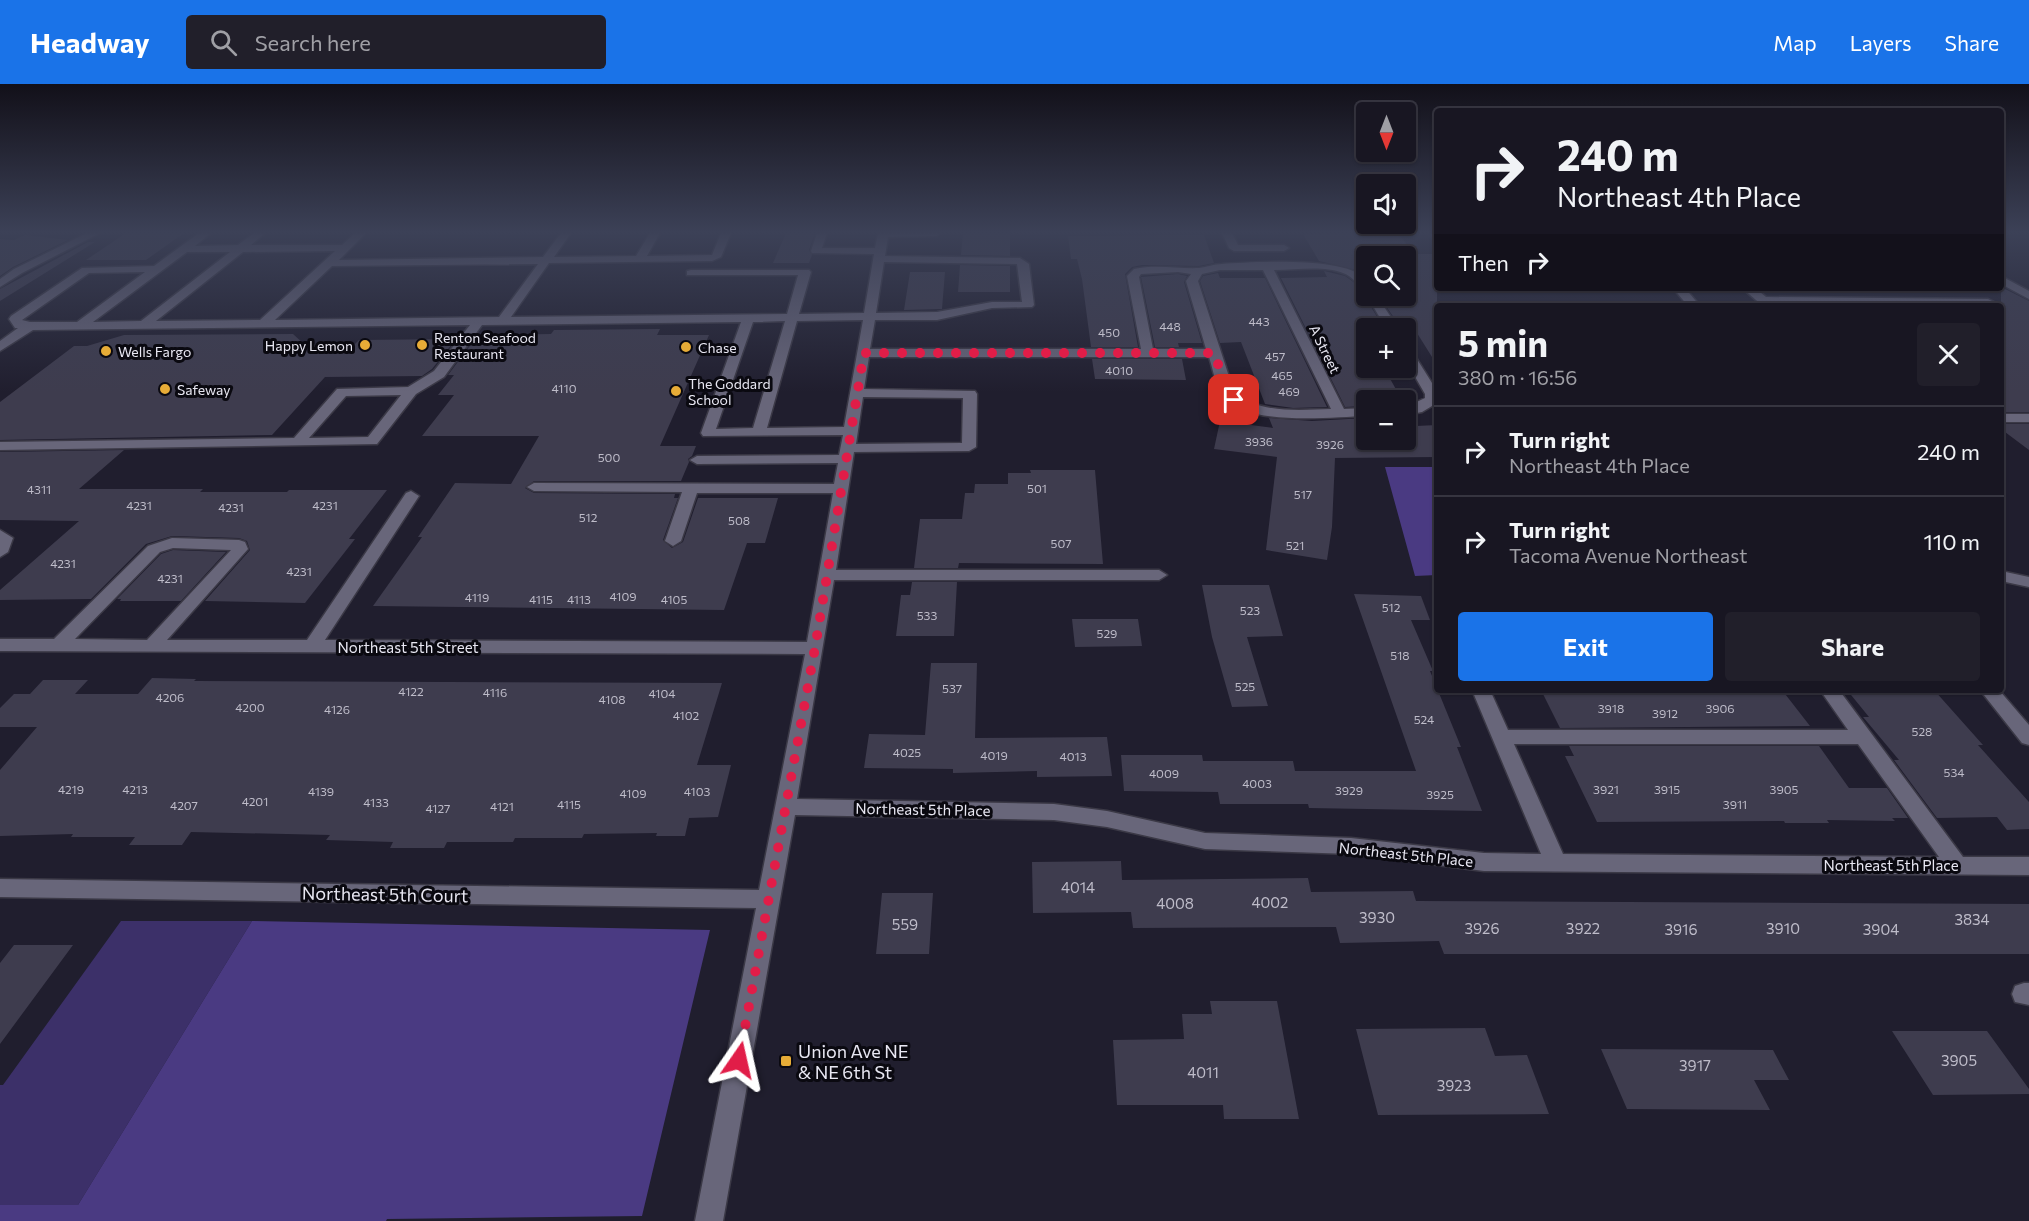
<!DOCTYPE html>
<meta charset="utf-8">
<style>
:root{--surface:#181622;--page:#211f2a;--text:#f1f3f6;--muted:#9f9fa5;--line:#363540;--accent:#1a73e8}
body{margin:0;font-family:Commissioner,sans-serif;background:var(--page);color:var(--text);height:100vh;display:flex;flex-direction:column;font-size:22px;white-space:nowrap}
*{box-sizing:border-box;margin:0}
p{font-size:20px;color:var(--muted)}
.icon{flex:none;width:33px;height:33px;fill:none;stroke:currentColor;stroke-width:2;stroke-linecap:round;stroke-linejoin:round}
.map{position:relative;flex:1;overflow:hidden}
.details{position:absolute;left:1434px;top:219px;width:570px;height:390px;display:flex;flex-direction:column;background:var(--surface);border-radius:6px;box-shadow:0 2px 4px #0004,0 0 0 2px var(--line)}
.details>*{flex:none}
.hud{position:absolute;left:1434px;top:24px;width:570px;height:183px;border-radius:6px;box-shadow:0 2px 4px #0004,0 0 0 2px var(--line);background:#181622;color:var(--text);overflow:hidden}
.needle{width:39px;rotate:180deg}
.buttons{position:absolute;left:1356px;top:18px;display:grid;gap:12px}
.buttons a{display:grid;place-items:center;width:60px;height:60px;border-radius:6px;background:var(--surface);box-shadow:0 2px 4px #0004,0 0 0 2px var(--line);font-size:30px}
.pin{position:absolute;display:grid;place-items:center;width:51px;height:51px;color:#fff;margin:-26px;border-radius:12px;box-shadow:0 3px 9px #0006}
.me{position:absolute;width:66px;margin:-33px;rotate:11deg;stroke-linejoin:round;filter:drop-shadow(0 0 4px #0008)}
.turn{display:flex;align-items:center;gap:21px;height:126px;padding:0 24px;font-size:27px}
.turn .icon{width:78px;height:78px;stroke-width:2.5}
.turn b{display:block;font-size:42px;line-height:51px}
.then{display:flex;align-items:center;height:57px;padding:0 24px;background:#0003;gap:12px;font-size:22px}
.round{display:grid;place-items:center;flex:none;width:63px;height:63px;border-radius:6px;background:var(--page)}
.overview{display:flex;align-items:center;justify-content:space-between;height:102px;padding:0 24px}
h1{font-size:36px;font-weight:700;line-height:45px}
.action{display:flex;gap:12px;margin-top:auto;padding:12px 24px}
.action a{flex:1;height:69px;border-radius:6px;background:var(--accent);color:#fff;font-size:24px;font-weight:700;line-height:69px;text-align:center}
.action a+a{background:var(--page);color:var(--text)}
ul{padding:0;list-style:none}
li{display:flex;align-items:center;gap:18px;height:90px;padding:0 24px;border-top:2px solid var(--line)}
li div{flex:1}
li b{display:block;font-size:22px}
li em{font-style:normal}
header{display:flex;align-items:center;gap:36px;box-sizing:border-box;height:84px;padding:0 30px;background:var(--accent);color:#fff}
header strong{font-size:28px}
nav{display:flex;gap:33px;margin-inline-start:auto;font-size:21px}
.search{width:420px;height:54px;background:var(--page);display:flex;align-items:center;gap:15px;box-sizing:border-box;padding:0 21px;border-radius:6px;color:var(--muted);font-size:22px}
.map>svg:first-child{display:block}
.green{fill:#3c3069}
.forest{fill:#4a3a82}
.building{fill:#3e3c4e}
.lines{fill:none;stroke-linecap:round;stroke-linejoin:round}
.minor-casing{stroke:#3b3946;stroke-width:3}
.minor{fill:#68667a;fill-rule:evenodd}
.route{stroke:#e11d48;stroke-width:10;stroke-dasharray:0 18}
.poi-dot{fill:#e7ac37;stroke:#0a0910;stroke-width:2}
.labels{text-anchor:middle;dominant-baseline:central;stroke-width:6;stroke-linejoin:round;paint-order:stroke}
.number-label{font-size:12px;fill:#bebcc9}
.far-poi-label{font-size:14px;fill:#e8e7f2;stroke:#0a0910;text-anchor:start}
.far-street-label{font-size:14px;fill:#e8e7f2;stroke:#0a0910}
.street-label{font-size:15px;fill:#e8e7f2;stroke:#0a0910}
.near-number-label{font-size:15px;fill:#bebcc9}
.near-street-label{font-size:18px;fill:#e8e7f2;stroke:#0a0910}
.near-poi-label{font-size:18px;fill:#e8e7f2;stroke:#0a0910;text-anchor:start}
</style>
<header>
<strong>Headway</strong>
<div class="search"><svg class="icon" aria-label="search" viewBox="0 0 24 24"><circle cx="10" cy="10" r="6"/><path d="M15 15l6 6"/></svg>Search here</div>
<nav><a>Map</a><a>Layers</a><a>Share</a></nav>
</header>
<div class="map">
<svg width="2029" height="1137" viewBox="0 0 2029 1137">
<rect width="100%" height="100%" fill="#201e2e"/>
<path class="green" d="M121,837H252L78,1121H0V1001H3Z"/>
<path class="forest" d="M1385,383H1437V491L1415,492Z
M252,837L710,846L642,1132L387,1135L386,1137H0V1121H78Z"/>
<path class="building" d="M126,149H184L146,176H86Z
M786,149H815L809,166L812,171L809,179H773Z
M963,149H1010V172L961,171Z
M1398,149L1414,170H1437V281L1412,241H1399L1379,212H1406V172H1366V193L1356,186L1319,177L1303,150Z
M25,151L68,156L13,183L0,192V155L14,156Z
M1204,151L1214,179L1199,182L1142,181L1132,183L1125,190L1138,263H1091L1082,195L1077,175H1071L1068,152Z
M88,158H95L0,217V205Z
M960,181L1010,182V208H958Z
M1324,187L1345,192L1366,207L1365,213L1382,241H1362L1366,250V284H1384L1402,316H1366V322L1345,323L1281,194L1327,193Z
M910,188H945L942,225L904,226Z
M1218,189L1220,194H1265L1327,323L1293,324L1265,320L1241,258L1220,259L1200,197L1203,192Z
M1178,190L1187,192L1184,198L1202,259H1178L1179,263H1155L1141,193Z
M2001,203L2029,217V328H2001Z
M660,245L657,251H709L660,362H696L692,372L688,375L689,378L681,397H534L525,404L534,409L675,410L674,414H678L663,456L672,464L683,458L698,414H778L765,459H747L724,526L373,522L422,453H418L455,399L511,400L539,352H422L454,311H438L454,291H448L475,255H495L498,251L551,250L554,246Z
M293,250L304,260H355L359,256L456,255L432,285L422,292L325,293L272,351L0,356V318L74,262H87L124,251Z
M1092,275H1182L1186,296L1095,295Z
M1411,332L1416,342L1437,341V373L1335,374L1332,443L1327,476L1266,466L1277,373L1214,365L1220,337L1273,344L1269,334L1312,337L1366,334V356H1406V333Z
M2001,340H2029V366L2001,345Z
M124,366L79,405H203L200,408H287L289,406H387L349,455H355L305,519L205,517L250,466L247,457L239,454L172,452L146,460L91,515L0,516V506L79,437L0,436V368Z
M1030,386H1095L1103,480L959,479L958,484H914L920,435H962L965,409H974L975,400H1008V389H1031Z
M173,466L226,468L181,517H120L121,515H117L161,470Z
M912,498H957L954,552H896L901,511H910Z
M1202,501H1269L1283,552L1247,553L1268,622L1232,623L1212,553Z
M1354,510L1421,512L1430,536H1411L1433,587H1430L1461,663H1457L1482,727L1309,724L1308,720H1220L1218,708L1124,707L1121,671H1202L1203,677H1293L1295,687H1416Z
M1072,535H1138L1142,562L1075,563Z
M931,579H977L975,654L1107,653L1112,692L1037,693V687L953,689V685L864,684L869,650L925,651Z
M152,594L196,595L194,597L722,599L697,681H731L718,733L689,734L685,752H656L657,749L584,750L582,754H515L513,758H447L444,764H390L393,758L326,756L330,751L191,748L182,761H129L135,753H71L73,750L0,752V686L37,643H0V624L14,610H30L43,596H88L75,610H138Z
M1541,606H1782L1810,642L1560,644Z
M1847,606H1934L1983,661H1978L2029,718V745L2007,746L1997,733L1937,734L1894,676H1899L1863,633H1869Z
M1569,662H1819L1849,704H1887L1908,734H1892L1895,737L1827,736L1829,739H1785L1784,737L1597,738L1565,672H1574Z
M1121,777L1122,796L1308,794L1311,808L1413,807L1416,817L2029,820V870H1444L1439,857L1340,859L1336,843L1133,844L1131,828L1033,829L1032,778Z
M882,809H933L929,870H876Z
M14,861H73L0,960V879Z
M1210,917H1277L1299,1035H1224L1223,1021H1117L1113,956L1184,955L1182,930H1212Z
M1485,944L1495,972L1527,971L1549,1030L1378,1031L1356,945Z
M1892,947H1987L2029,1005V1010L1933,1011Z
M1601,965L1773,966L1789,996H1754L1770,1026L1627,1025Z"/>
<g class="lines">
<defs>
<path id="minor" d="M87,149H100L22,189L0,203V195L14,185Z
M199,149H211L195,162L238,161L254,149H265L251,161H342L355,149H366L339,176L543,173L561,149H571L554,173L636,172L650,149H660L647,172L712,171L721,149H731L721,173L712,177L549,179L511,233L787,230L798,191H687V187L691,186H809L811,188L799,230L864,229L874,170L812,169L811,167L817,149H827L822,164H875L878,149H941L936,152L888,153L885,172L1020,174L1029,180L1034,221L1032,223L992,224L937,236H875L870,265H1141L1127,192L1134,185C1156,180 1178,185 1199,184C1207,183 1214,180 1222,180C1255,178 1344,172 1366,195V205C1358,203 1353,192 1343,189C1323,181 1296,186 1274,186L1344,325L1366,324V332C1331,333 1246,343 1223,312C1215,301 1213,285 1209,273H869L864,305L975,307L977,310L976,363L969,367L854,368L836,486H1159L1167,491L1159,496H834L797,715L1054,720L1107,727L1205,749L1351,754L1484,769L1541,770L1472,606H1490L1508,646H1848L1820,606H1839L1963,773H2029V791L1484,787L1351,770L1205,765L1107,743L1054,736L795,731L723,1137H695L756,824L0,813V795L759,806L805,570L0,567V555H54L148,462L172,454L239,456L245,458L248,465L167,556H307L406,409L411,407L419,412L325,556L807,558L833,409H697L681,457L673,462L665,457L682,408L534,407L527,403L534,399L834,400L838,379L697,380L690,376L697,372L839,371L843,351L703,352L701,349L741,238L482,241L444,293L416,310L377,360L0,366V358L294,354L337,305L408,303L434,287L470,241L33,246L0,267V257L18,244H15L9,235L11,232L82,184L154,182ZM335,167L260,236L156,237L243,168ZM187,168H230L141,237L93,238ZM884,178L1017,180L1022,218H992L937,228L876,229ZM538,180L499,233L275,236L332,182ZM1220,186H1263L1331,325C1299,326 1259,330 1234,308L1198,197L1202,190ZM145,188L77,238H30L22,236L89,189ZM1178,188L1191,190L1186,197L1206,265H1153L1139,193L1141,190ZM863,236L844,343L767,344L797,237ZM785,237L753,344L716,345L753,238ZM401,311L368,353L309,354L346,312ZM863,313L963,314L962,359L856,360ZM173,464L231,466L147,556L75,555L160,468ZM1514,660H1858L1939,773L1563,770Z
M1222,149H1232L1238,161H1284L1289,164L1284,167H1234L1229,164Z
M1429,149H1437V156L1433,155Z
M2001,192L2029,207V215L2001,200Z
M1673,204H1685L1700,222H1688Z
M1742,204H1755L1766,213L1988,215L1994,218L1988,221L1774,220L1776,222H1763Z
M1367,212H1377L1398,244H1386Z
M1406,263L1410,264L1437,307V319L1422,328L1406,331V323L1425,314V310L1406,277Z
M2001,330H2029V338H2001Z
M0,446L13,454L8,468L0,473Z
M2001,487L2029,493V503L2001,497Z
M1980,606H1999L2029,641V661L2022,659Z
M2024,899H2029V921L2015,918L2012,910L2015,902Z"/>
</defs>
<use href="#minor" class="minor-casing"/>
<use href="#minor" class="minor"/>
</g>
<linearGradient id="sky" x2="0" y2="1"><stop stop-color="#121019"/><stop offset="0.48" stop-color="#3c4157"/><stop offset="1" stop-color="#3c4157" stop-opacity="0"/></linearGradient>
<rect width="2029" height="308" fill="url(#sky)"/>
<g class="lines">
<path class="route" d="M739,976L815,564L864,269H1214L1229,311L1234,316"/>
</g>
<g class="poi-dot">
<circle cx="365" cy="261" r="6"/>
<circle cx="422" cy="261" r="6"/>
<circle cx="686" cy="263" r="6"/>
<circle cx="106" cy="267" r="6"/>
<circle cx="165" cy="305" r="6"/>
<circle cx="676" cy="307" r="6"/>
<rect x="780" y="971" width="12" height="12" rx="3"/>
</g>
<g class="labels">
<g class="number-label">
<text x="1259" y="237">443</text>
<text x="1170" y="242">448</text>
<text x="1109" y="248">450</text>
<text x="1275" y="272">457</text>
<text x="1119" y="286">4010</text>
<text x="1282" y="291">465</text>
<text x="564" y="304">4110</text>
<text x="1289" y="307">469</text>
<text x="1259" y="357">3936</text>
<text x="1330" y="360">3926</text>
<text x="609" y="373">500</text>
<text x="1037" y="404">501</text>
<text x="39" y="405">4311</text>
<text x="1303" y="410">517</text>
<text x="139" y="421">4231</text>
<text x="325" y="421">4231</text>
<text x="231" y="423">4231</text>
<text x="588" y="433">512</text>
<text x="739" y="436">508</text>
<text x="1061" y="459">507</text>
<text x="1295" y="461">521</text>
<text x="63" y="479">4231</text>
<text x="299" y="487">4231</text>
<text x="170" y="494">4231</text>
<text x="623" y="512">4109</text>
<text x="477" y="513">4119</text>
<text x="541" y="515">4115</text>
<text x="579" y="515">4113</text>
<text x="674" y="515">4105</text>
<text x="1391" y="523">512</text>
<text x="1250" y="526">523</text>
<text x="927" y="531">533</text>
<text x="1107" y="549">529</text>
<text x="1400" y="571">518</text>
<text x="1245" y="602">525</text>
<text x="952" y="604">537</text>
<text x="411" y="607">4122</text>
<text x="495" y="608">4116</text>
<text x="662" y="609">4104</text>
<text x="170" y="613">4206</text>
<text x="612" y="615">4108</text>
<text x="250" y="623">4200</text>
<text x="1611" y="624">3918</text>
<text x="1720" y="624">3906</text>
<text x="337" y="625">4126</text>
<text x="1665" y="629">3912</text>
<text x="686" y="631">4102</text>
<text x="1424" y="635">524</text>
<text x="1922" y="647">528</text>
<text x="907" y="668">4025</text>
<text x="994" y="671">4019</text>
<text x="1073" y="672">4013</text>
<text x="1954" y="688">534</text>
<text x="1164" y="689">4009</text>
<text x="1257" y="699">4003</text>
<text x="71" y="705">4219</text>
<text x="135" y="705">4213</text>
<text x="1606" y="705">3921</text>
<text x="1667" y="705">3915</text>
<text x="1784" y="705">3905</text>
<text x="1349" y="706">3929</text>
<text x="321" y="707">4139</text>
<text x="697" y="707">4103</text>
<text x="633" y="709">4109</text>
<text x="1440" y="710">3925</text>
<text x="255" y="717">4201</text>
<text x="376" y="718">4133</text>
<text x="569" y="720">4115</text>
<text x="1735" y="720">3911</text>
<text x="184" y="721">4207</text>
<text x="502" y="722">4121</text>
<text x="438" y="724">4127</text>
</g>
<g class="far-poi-label">
<text x="434" y="253">Renton Seafood<tspan x="434" dy="16">Restaurant</tspan></text>
<text x="353" y="261" text-anchor="end">Happy Lemon</text>
<text x="698" y="263">Chase</text>
<text x="118" y="267">Wells Fargo</text>
<text x="688" y="299">The Goddard<tspan x="688" dy="16">School</tspan></text>
<text x="177" y="305">Safeway</text>
</g>
<g class="far-street-label">
<text transform="translate(1325 265) rotate(64)">A Street</text>
</g>
<g class="street-label">
<text x="408" y="563">Northeast 5th Street</text>
<text transform="translate(923 725) rotate(1)">Northeast 5th Place</text>
<text transform="translate(1406 770) rotate(6)">Northeast 5th Place</text>
<text x="1891" y="781">Northeast 5th Place</text>
</g>
<g class="near-number-label">
<text x="1078" y="803">4014</text>
<text x="1270" y="818">4002</text>
<text x="1175" y="819">4008</text>
<text x="1377" y="833">3930</text>
<text x="1972" y="835">3834</text>
<text x="905" y="840">559</text>
<text x="1482" y="844">3926</text>
<text x="1583" y="844">3922</text>
<text x="1783" y="844">3910</text>
<text x="1681" y="845">3916</text>
<text x="1881" y="845">3904</text>
<text x="1959" y="976">3905</text>
<text x="1695" y="981">3917</text>
<text x="1203" y="988">4011</text>
<text x="1454" y="1001">3923</text>
</g>
<g class="near-street-label">
<text transform="translate(385 810) rotate(1)">Northeast 5th Court</text>
</g>
<g class="near-poi-label">
<text x="798" y="967">Union Ave NE<tspan x="798" dy="21">&amp; NE 6th St</tspan></text>
</g>
</g>
</svg>
<div class="buttons">
<a><svg class="needle" viewBox="-14 -14 28 28"><path d="M0-13l5 13h-10z" fill="#e53935"/><path d="M0 13l5-13h-10z" fill="#9f9fa5"/></svg></a>
<a><svg class="icon" aria-label="sound" viewBox="0 0 24 24"><path d="M4 9h4l5-4v14l-5-4H4zM17 9q2 3 0 6"/></svg></a>
<a><svg class="icon" aria-label="search" viewBox="0 0 24 24"><circle cx="10" cy="10" r="6"/><path d="M15 15l6 6"/></svg></a>
<a>+</a>
<a>−</a>
</div>
<div class="pin" style="left:1234px;top:316px;background:#d93025"><svg class="icon" aria-label="arrive" viewBox="0 0 24 24"><path d="M6 21V4h12l-3 4 3 4H6"/></svg></div>
<svg class="me" style="left:739px;top:976px" viewBox="-20 -20 40 40"><path d="M0-17L14 15 0 8-14 15z" fill="#e11d48" stroke="#fff" stroke-width="4"/></svg>
<div class="hud">
<div class="turn"><svg class="icon" aria-label="right" viewBox="0 0 24 24"><path d="M7 20v-9h11M14 6l5 5-5 5"/></svg><div><b>240 m</b>Northeast 4th Place</div></div>
<div class="then">Then<svg class="icon" aria-label="right" viewBox="0 0 24 24"><path d="M7 20v-9h11M14 6l5 5-5 5"/></svg></div>
</div>
<section class="details">
<div class="overview"><div><h1>5 min</h1><p>380 m · 16:56</p></div><a class="round"><svg class="icon" aria-label="close" viewBox="0 0 24 24"><path d="M6 6l12 12M18 6L6 18"/></svg></a></div>
<ul>
<li><svg class="icon" aria-label="right" viewBox="0 0 24 24"><path d="M7 20v-9h11M14 6l5 5-5 5"/></svg><div><b>Turn right</b><p>Northeast 4th Place</p></div><em>240 m</em></li>
<li><svg class="icon" aria-label="right" viewBox="0 0 24 24"><path d="M7 20v-9h11M14 6l5 5-5 5"/></svg><div><b>Turn right</b><p>Tacoma Avenue Northeast</p></div><em>110 m</em></li>
</ul>
<div class="action"><a>Exit</a><a>Share</a></div>
</section>
</div>
